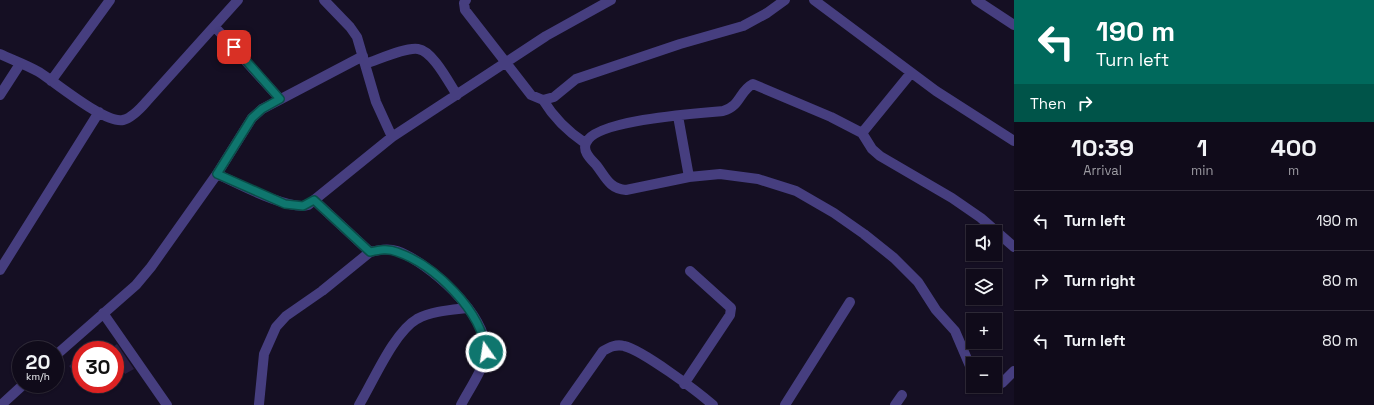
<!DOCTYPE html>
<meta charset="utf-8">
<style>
:root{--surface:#100b1a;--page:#1e1927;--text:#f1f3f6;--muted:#9c9ba2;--line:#302b39}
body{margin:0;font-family:"Space Grotesk",sans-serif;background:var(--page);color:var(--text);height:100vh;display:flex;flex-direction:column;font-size:15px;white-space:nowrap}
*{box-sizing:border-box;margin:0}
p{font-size:13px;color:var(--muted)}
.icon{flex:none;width:22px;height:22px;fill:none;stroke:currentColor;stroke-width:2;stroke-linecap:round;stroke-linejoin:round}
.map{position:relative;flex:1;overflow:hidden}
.drawer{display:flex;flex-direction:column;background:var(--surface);width:360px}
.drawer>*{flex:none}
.hud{background:#00695c;color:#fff;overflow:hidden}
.tools{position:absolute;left:966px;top:225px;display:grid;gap:8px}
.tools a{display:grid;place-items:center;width:36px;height:36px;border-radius:0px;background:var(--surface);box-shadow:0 1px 3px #0004,0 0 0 1px var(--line);font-size:20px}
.speed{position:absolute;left:12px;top:341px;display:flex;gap:8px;font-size:20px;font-weight:700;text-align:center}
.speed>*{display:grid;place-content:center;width:52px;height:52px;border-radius:50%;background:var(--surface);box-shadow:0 1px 3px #0004,0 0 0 1px var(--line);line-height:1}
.speed small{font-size:10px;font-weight:400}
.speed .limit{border:6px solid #d22;background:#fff;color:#111}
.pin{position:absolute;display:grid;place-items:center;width:34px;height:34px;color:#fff;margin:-17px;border-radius:8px;box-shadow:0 2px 6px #0006}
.me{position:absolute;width:44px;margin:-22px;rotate:347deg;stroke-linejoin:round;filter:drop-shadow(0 0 3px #0008)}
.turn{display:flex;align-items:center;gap:14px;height:84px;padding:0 16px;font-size:18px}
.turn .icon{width:52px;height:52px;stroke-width:2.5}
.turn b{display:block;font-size:28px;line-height:34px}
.then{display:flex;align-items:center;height:38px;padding:0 16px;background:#0003;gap:8px;font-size:15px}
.eta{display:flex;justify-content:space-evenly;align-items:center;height:68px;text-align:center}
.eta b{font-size:24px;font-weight:700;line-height:28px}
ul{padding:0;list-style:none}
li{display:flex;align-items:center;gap:12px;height:60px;padding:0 16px;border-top:1px solid var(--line)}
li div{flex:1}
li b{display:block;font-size:15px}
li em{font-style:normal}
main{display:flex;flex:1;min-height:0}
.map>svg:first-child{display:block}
.building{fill:#281d42}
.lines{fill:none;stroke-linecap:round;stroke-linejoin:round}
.minor{stroke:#463e7f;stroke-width:10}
.route-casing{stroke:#0a4d48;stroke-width:10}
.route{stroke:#0f766e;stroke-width:7}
</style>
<main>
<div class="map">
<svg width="1014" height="405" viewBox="0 0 1014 405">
<rect width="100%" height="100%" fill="#150f23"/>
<path class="building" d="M117,344L134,369L125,374L115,358V350L110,349Z
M81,356V380L69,366Z"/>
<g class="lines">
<path class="minor" d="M324,0L350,27L357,37L376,102L392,137
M466,0L464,3L465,10L531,95L543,100L554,97L576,79L680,44L743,26L767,13L785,0
M814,0L936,91L1014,141
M976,0L1014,25
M215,27L280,99
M0,54C13,60 27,65 39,72C55,82 105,124 123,120C132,118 141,108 147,101L238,0
M365,64C378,60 405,47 418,49C433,51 449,83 457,95
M51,81L110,0
M0,95L20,64
M543,100C554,118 567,131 585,143
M678,116L689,177
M862,133L911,73
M217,174C237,183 289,211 308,205L392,137L546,36L611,0
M314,200L370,252C379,250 388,248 397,251C430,263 485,313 486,350C486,366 468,391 461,405
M0,270L99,112
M103,313L167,405
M55,356L136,285L151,267L217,174L252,118L262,109L363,56
M973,373L955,331L936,310L918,282L894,258L864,234L834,213L796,191L758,179L720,174L689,177L626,190C610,189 606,178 597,166C592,160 582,152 586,143C594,120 699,113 723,111C741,106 739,91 753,84L831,117L862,133L872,149L880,156L952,198L981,218L1014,247
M684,384L730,315L731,308L690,271
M995,386L1002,383L1014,371
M259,404L264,354L276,327L286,316L322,291L370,252
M1,405L24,384
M359,405C373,382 394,332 417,319C432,311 451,310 468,308
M565,405L603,351C610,347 616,344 624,346C642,350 697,391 713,405
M785,405L850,302
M895,405L902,395"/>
</g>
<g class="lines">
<defs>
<path id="route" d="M234,47L280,99L262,109L252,118L217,174L285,204L303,206L314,200L370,252C379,250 388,248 397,252C435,265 482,311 486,352"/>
</defs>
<use href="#route" class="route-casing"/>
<use href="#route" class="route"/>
</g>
</svg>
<div class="tools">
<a><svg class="icon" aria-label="sound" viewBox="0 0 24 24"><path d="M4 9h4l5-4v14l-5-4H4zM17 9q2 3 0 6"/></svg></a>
<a><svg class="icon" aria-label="layers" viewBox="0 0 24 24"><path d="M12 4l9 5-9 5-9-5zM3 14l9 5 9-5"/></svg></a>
<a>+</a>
<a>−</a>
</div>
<div class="speed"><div>20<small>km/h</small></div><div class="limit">30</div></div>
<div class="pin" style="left:234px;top:47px;background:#d93025"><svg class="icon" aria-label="arrive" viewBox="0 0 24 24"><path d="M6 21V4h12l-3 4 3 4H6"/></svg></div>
<svg class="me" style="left:486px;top:352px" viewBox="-20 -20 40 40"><circle r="17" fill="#0f766e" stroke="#fff" stroke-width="3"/><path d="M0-11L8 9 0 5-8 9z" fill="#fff"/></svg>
</div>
<section class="drawer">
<div class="hud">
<div class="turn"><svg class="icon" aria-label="left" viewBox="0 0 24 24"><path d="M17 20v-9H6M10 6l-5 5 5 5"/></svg><div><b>190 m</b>Turn left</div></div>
<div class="then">Then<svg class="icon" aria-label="right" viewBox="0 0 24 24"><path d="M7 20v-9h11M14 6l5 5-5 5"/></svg></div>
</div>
<div class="eta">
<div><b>10:39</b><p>Arrival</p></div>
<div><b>1</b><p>min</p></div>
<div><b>400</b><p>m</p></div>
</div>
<ul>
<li><svg class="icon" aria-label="left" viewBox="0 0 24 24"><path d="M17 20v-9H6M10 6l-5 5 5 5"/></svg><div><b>Turn left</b></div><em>190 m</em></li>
<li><svg class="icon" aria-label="right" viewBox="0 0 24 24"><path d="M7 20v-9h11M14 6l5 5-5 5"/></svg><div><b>Turn right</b></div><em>80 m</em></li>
<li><svg class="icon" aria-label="left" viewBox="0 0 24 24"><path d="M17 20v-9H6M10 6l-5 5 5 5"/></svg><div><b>Turn left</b></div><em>80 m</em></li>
</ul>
</section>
</main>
